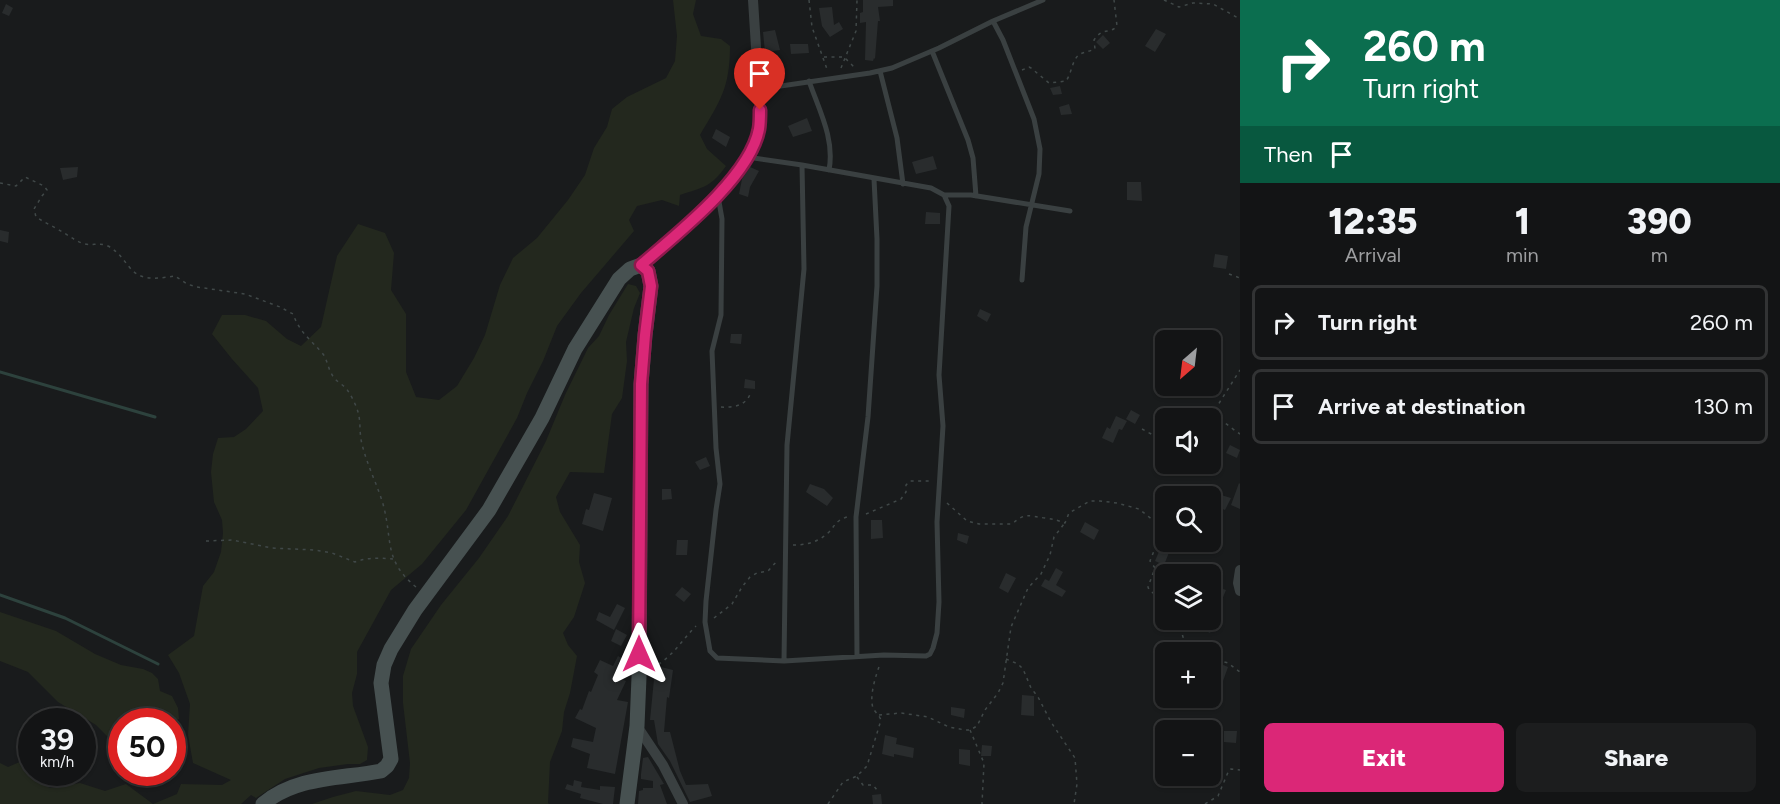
<!DOCTYPE html>
<meta charset="utf-8">
<style>
:root{--surface:#131415;--page:#1c1d1e;--text:#f1f3f6;--muted:#9d9ea0;--line:#323334;--accent:#db2777}
body{margin:0;font-family:Figtree,sans-serif;background:var(--page);color:var(--text);height:100vh;display:flex;flex-direction:column;font-size:22px;white-space:nowrap}
*{box-sizing:border-box;margin:0}
p{font-size:20px;color:var(--muted)}
.icon{flex:none;width:33px;height:33px;fill:none;stroke:currentColor;stroke-width:2;stroke-linecap:round;stroke-linejoin:round}
.map{position:relative;flex:1;overflow:hidden}
.side{display:flex;flex-direction:column;background:var(--surface);width:540px}
.side>*{flex:none}
.top-card{background:#0b6e4f;color:#fff;overflow:hidden}
.needle{width:39px;rotate:208deg}
.fabs{position:absolute;left:1155px;top:330px;display:grid;gap:12px}
.fabs a{display:grid;place-items:center;width:66px;height:66px;border-radius:9px;background:var(--surface);box-shadow:0 2px 4px #0004,0 0 0 2px var(--line);font-size:30px}
.speed{position:absolute;left:18px;top:708px;display:flex;gap:12px;font-size:30px;font-weight:700;text-align:center}
.speed>*{display:grid;place-content:center;width:78px;height:78px;border-radius:50%;background:var(--surface);box-shadow:0 2px 4px #0004,0 0 0 2px var(--line);line-height:1}
.speed small{font-size:15px;font-weight:400}
.speed .limit{border:9px solid #d22;background:#fff;color:#111}
.pin{position:absolute;display:grid;place-items:center;width:51px;height:51px;color:#fff;margin:-62px -26px;border-radius:50% 50% 50% 0;rotate:-45deg;box-shadow:0 0 6px #0007}
.pin .icon{rotate:45deg}
.me{position:absolute;width:66px;margin:-33px;rotate:0deg;stroke-linejoin:round;filter:drop-shadow(0 0 4px #0008)}
.turn{display:flex;align-items:center;gap:21px;height:126px;padding:0 24px;font-size:27px}
.turn .icon{width:78px;height:78px;stroke-width:2.5}
.turn b{display:block;font-size:42px;line-height:51px}
.then{display:flex;align-items:center;height:57px;padding:0 24px;background:#0003;gap:12px;font-size:22px}
.eta{display:flex;justify-content:space-evenly;align-items:center;height:102px;text-align:center}
.eta b{font-size:36px;font-weight:800;line-height:42px}
.cta{display:flex;gap:12px;margin-top:auto;padding:12px 24px}
.cta a{flex:1;height:69px;border-radius:9px;background:var(--accent);color:#fff;font-size:24px;font-weight:800;line-height:69px;text-align:center}
.cta a+a{background:var(--page);color:var(--text)}
ul{padding:0;list-style:none}
li{display:flex;align-items:center;gap:18px;height:75px;margin:0 12px 9px;padding:0 12px;border:3px solid var(--line);border-radius:9px}
li div{flex:1}
li b{display:block;font-size:22px}
li em{font-style:normal}
main{display:flex;flex:1;min-height:0}
.map>svg:first-child{display:block}
.green{fill:#23281e}
.lines{fill:none;stroke-linecap:round;stroke-linejoin:round}
.stream{stroke:#2d423d;stroke-width:3}
.building{fill:#292c2d}
.path{stroke:#404848;stroke-width:1.5;stroke-dasharray:3 4.5;stroke-linecap:butt}
.service{stroke:#3a4041;stroke-width:5}
.minor{stroke:#3a4041;stroke-width:10}
.secondary{stroke:#475151;stroke-width:15}
.route-casing{stroke:#8e194d;stroke-width:15}
.route{stroke:#db2777;stroke-width:10}
</style>
<main>
<div class="map">
<svg width="1240" height="804" viewBox="0 0 1240 804">
<rect width="100%" height="100%" fill="#191b1c"/>
<path class="green" d="M673,0H696L693,14L701,36L721,39L730,46C730,88 720,101 700,135L707,149L726,166C711,187 704,187 680,195L679,206L662,200L637,206L629,220L634,231L581,293L557,326L543,361L527,393L517,418L466,510L422,564L391,590L357,652V674L352,693L353,706L368,747L367,760L360,764H348L319,768L285,779L256,798L251,795L241,804H0V763L8,767L22,761C31,745 26,741 26,725L31,722L32,772L38,773L37,779L50,788L80,783L105,791L126,784L153,804L177,794L181,784L222,785L231,780L193,763L188,735L190,704L179,673L168,655L194,636L203,586L214,572L221,552L223,533L222,520L214,502L211,472L213,454L218,438L234,437L246,429L263,411L258,388L232,359L212,334L222,315H245L266,321L287,339L301,346L321,327L337,256L358,224L385,233L394,253L391,290L406,314V372L416,397L439,400L457,386L474,358L485,335L500,285L513,258L537,238L568,200L585,175L594,148L607,127L612,109L627,97L666,78L675,61L677,36Z
M628,284L636,286L640,293L634,308L626,342L627,361L622,398L612,414L604,473L570,472L556,497L560,512L580,545L579,562L585,583L574,617L563,633L568,645L577,656L570,693L564,712L562,731L550,762L548,803L549,804H312L333,797L356,791L390,795L403,790L409,778L410,763L403,703V676L411,649L441,605L479,558L508,516L546,441L565,395L588,348L599,336L609,315Z
M0,612L56,631L95,654L121,665L143,669L152,673L158,679L160,691L172,696L178,708L179,719L172,722H122L121,749L119,748L96,725L58,702L28,672L0,661Z"/>
<g class="lines">
<path class="stream" d="M0,372L155,417
M0,595L65,618L158,664"/>
</g>
<path class="building" d="M863,0H893V6L878,7L880,21H878L875,59L874,58L873,61L865,60L866,22L860,23V13L863,12Z
M6,4L13,8L9,16L2,13Z
M832,7L834,25L839,22L843,29L830,37L822,26L819,8Z
M1156,29L1166,34L1155,52L1145,46Z
M775,30L780,50L765,52L763,32Z
M1103,35L1110,43L1103,49L1096,42Z
M790,44H808L809,53L791,54Z
M1060,86L1062,94L1053,95L1050,88Z
M1069,104L1072,114L1061,115L1059,107Z
M807,118L812,131L793,137L788,126Z
M716,129L730,137L726,147L712,138Z
M933,156L937,169L916,174L912,162Z
M78,167L77,177L63,180L60,168Z
M750,167L759,171L750,187L748,197L739,194L742,179Z
M1127,182H1141L1142,201L1127,200Z
M926,212L940,213V224H925Z
M0,230L9,232L8,243L0,241Z
M1215,254L1228,256L1226,269L1213,267Z
M980,309L991,314L987,322L977,316Z
M731,334H742L741,344L730,343Z
M745,379L755,381V389L744,388Z
M1131,410L1140,415L1135,424L1126,419Z
M1116,416L1127,421L1122,430L1119,429L1113,443L1102,438L1107,427L1110,429Z
M1230,445L1240,450L1237,458L1226,453Z
M706,457L710,466L700,470L695,462Z
M1239,483L1240,484V509L1231,505Z
M810,484L824,489L833,498L827,506L806,492Z
M662,489H671L672,499L662,500Z
M594,493L612,498L603,531L582,524L586,509L589,510Z
M1221,495L1231,498L1225,510L1215,506Z
M1210,506L1220,510L1216,518L1210,515Z
M871,520H882L883,538L871,539Z
M1085,522L1099,530L1094,540L1080,532Z
M958,533L969,536L967,544L957,540Z
M677,540H688L687,555H676Z
M1163,542L1172,545L1164,565L1155,561Z
M1056,568L1063,572L1056,585L1066,591L1062,597L1041,586L1045,579L1049,581Z
M1006,573L1016,578L1008,593L999,588Z
M682,587L691,594L684,602L675,595Z
M1217,587L1226,590L1221,602L1212,599Z
M617,604L625,608L614,630L596,620L599,612L610,617Z
M1204,620L1214,625L1210,633L1200,628Z
M616,629L627,635L621,646L611,641Z
M618,656L625,660L617,677L626,681L617,700L628,702L615,774L587,768L590,754L571,747L573,738L593,742L596,728L575,718L580,709L582,710L589,691L591,692L598,675L594,672L600,660L613,666Z
M1221,664L1228,667L1223,681L1215,678Z
M661,667L673,670L669,698L667,697L664,732H670L680,771L686,785L708,784L712,796L690,802L670,761L658,744L654,720H650L655,669L661,670Z
M1022,695L1034,696V716L1021,715Z
M951,707L965,709L964,718L951,715Z
M1224,731H1237L1236,743L1224,742Z
M885,735L897,738L896,744L914,748L913,758L894,754V757L882,754Z
M982,745L992,746L991,756H981Z
M959,749L970,750V766L959,764Z
M648,757L664,784L660,785L667,804H638L639,791L643,790V788H653V781L641,779V774L643,758Z
M574,780L582,782L581,787L600,790V786L615,787L613,804H603L580,798L581,794L565,789L567,784L573,786Z
M881,794L882,804H873L872,795Z"/>
<g class="lines">
<path class="path" d="M809,0L812,27L828,72
M1164,0L1179,7L1193,3L1213,4L1240,19
M824,57H844L854,67
M841,68L856,31L857,0
M1022,70L1029,67L1031,68L1049,83L1066,81C1072,73 1072,59 1080,54C1085,52 1090,51 1095,49L1094,40C1104,26 1109,35 1117,26L1114,0
M0,183L16,186L25,177L44,186L47,190L42,196L34,209L36,217C45,223 55,227 64,233C71,237 77,242 85,244C93,246 99,242 108,246C119,252 123,260 131,269C142,282 161,278 175,276L187,284L197,287L245,294L280,307L293,314C300,333 311,340 323,354C328,361 328,371 335,379C339,383 345,386 348,391C352,397 356,405 358,412C361,422 359,433 362,444C367,465 377,484 383,504C393,540 383,560 416,587
M1229,274L1240,278
M721,407C734,408 748,405 751,391
M1211,416L1240,370
M1205,418C1217,413 1230,428 1240,434
M1142,429L1166,442
M1173,464H1174
M947,503L967,521L979,524H1012C1026,512 1028,516 1045,518C1052,519 1057,520 1065,523L1069,513L1090,501H1100L1117,503L1139,509L1163,528L1150,561L1155,568L1148,587L1149,590L1156,595L1166,596
M866,514L901,499L906,492V485L910,481H933
M206,541L232,540L272,548L314,550L332,553L355,562C368,557 379,558 393,559
M793,545C806,545 819,542 829,532C836,524 836,521 847,517
M714,618L732,604L742,587L750,577L757,573L768,571L777,561
M1181,620C1181,634 1183,646 1197,652
M1210,658L1228,663L1240,672
M1006,659L1018,664L1023,669L1031,688L1038,697L1051,722L1075,758L1077,784L1074,804
M652,668C672,658 681,641 696,626
M879,715L901,713L928,717L949,727L965,730H970L977,726L985,710L998,693L1003,683L1011,627L1028,588L1041,574L1050,555L1054,537L1064,524
M970,730L984,763L982,804
M857,777L863,785H873L877,790
M828,804L843,782L857,776L867,766L881,720C879,715 875,712 873,708C869,696 876,675 880,664
M1205,804L1218,796L1229,770L1231,769L1240,770"/>
<path class="service" d="M993,21L1003,40L1034,119L1040,149L1039,174L1026,227L1022,280
M932,51L968,140L973,158L976,196
M880,71L897,138L903,184
M809,81C819,110 835,139 829,170
M760,89L870,73L892,68L939,48L993,21L1043,0
M944,195H971L1070,211
M718,196L722,219L721,315L712,351L716,448L720,484L716,510L706,601L705,622L710,651L717,658L784,661L884,655L926,656L930,654L933,648L937,633L939,602L937,522L943,426L939,375L949,206L944,195L931,188L802,165L747,157
M857,657L856,517L868,417L877,286V239L874,179
M784,661L787,445L804,269L802,165"/>
<path class="minor" d="M641,265C677,233 749,178 759,129C760,123 760,116 760,110L753,0
M1240,570L1238,583L1240,591
M637,726L663,765L683,804"/>
<path class="secondary" d="M263,804C296,776 341,779 381,771L387,766L391,759L381,683L384,665L391,649L415,610L489,510L542,418L575,349L619,279L630,269L641,265L648,271L651,286L645,335L641,384L639,677L637,726L627,804"/>
</g>
<g class="lines">
<defs>
<path id="route" d="M639,654L641,384L645,335L651,286L648,271L641,265C677,234 750,177 759,129C760,123 760,116 760,110"/>
</defs>
<use href="#route" class="route-casing"/>
<use href="#route" class="route"/>
</g>
</svg>
<div class="fabs">
<a><svg class="needle" viewBox="-14 -14 28 28"><path d="M0-13l5 13h-10z" fill="#e53935"/><path d="M0 13l5-13h-10z" fill="#9d9ea0"/></svg></a>
<a><svg class="icon" aria-label="sound" viewBox="0 0 24 24"><path d="M4 9h4l5-4v14l-5-4H4zM17 9q2 3 0 6"/></svg></a>
<a><svg class="icon" aria-label="search" viewBox="0 0 24 24"><circle cx="10" cy="10" r="6"/><path d="M15 15l6 6"/></svg></a>
<a><svg class="icon" aria-label="layers" viewBox="0 0 24 24"><path d="M12 4l9 5-9 5-9-5zM3 14l9 5 9-5"/></svg></a>
<a>+</a>
<a>−</a>
</div>
<div class="speed"><div>39<small>km/h</small></div><div class="limit">50</div></div>
<div class="pin" style="left:760px;top:110px;background:#d93025"><svg class="icon" aria-label="arrive" viewBox="0 0 24 24"><path d="M6 21V4h12l-3 4 3 4H6"/></svg></div>
<svg class="me" style="left:639px;top:654px" viewBox="-20 -20 40 40"><path d="M0-17L14 15 0 8-14 15z" fill="#db2777" stroke="#fff" stroke-width="4"/></svg>
</div>
<section class="side">
<div class="top-card">
<div class="turn"><svg class="icon" aria-label="right" viewBox="0 0 24 24"><path d="M7 20v-9h11M14 6l5 5-5 5"/></svg><div><b>260 m</b>Turn right</div></div>
<div class="then">Then<svg class="icon" aria-label="arrive" viewBox="0 0 24 24"><path d="M6 21V4h12l-3 4 3 4H6"/></svg></div>
</div>
<div class="eta">
<div><b>12:35</b><p>Arrival</p></div>
<div><b>1</b><p>min</p></div>
<div><b>390</b><p>m</p></div>
</div>
<ul>
<li><svg class="icon" aria-label="right" viewBox="0 0 24 24"><path d="M7 20v-9h11M14 6l5 5-5 5"/></svg><div><b>Turn right</b></div><em>260 m</em></li>
<li><svg class="icon" aria-label="arrive" viewBox="0 0 24 24"><path d="M6 21V4h12l-3 4 3 4H6"/></svg><div><b>Arrive at destination</b></div><em>130 m</em></li>
</ul>
<div class="cta"><a>Exit</a><a>Share</a></div>
</section>
</main>
